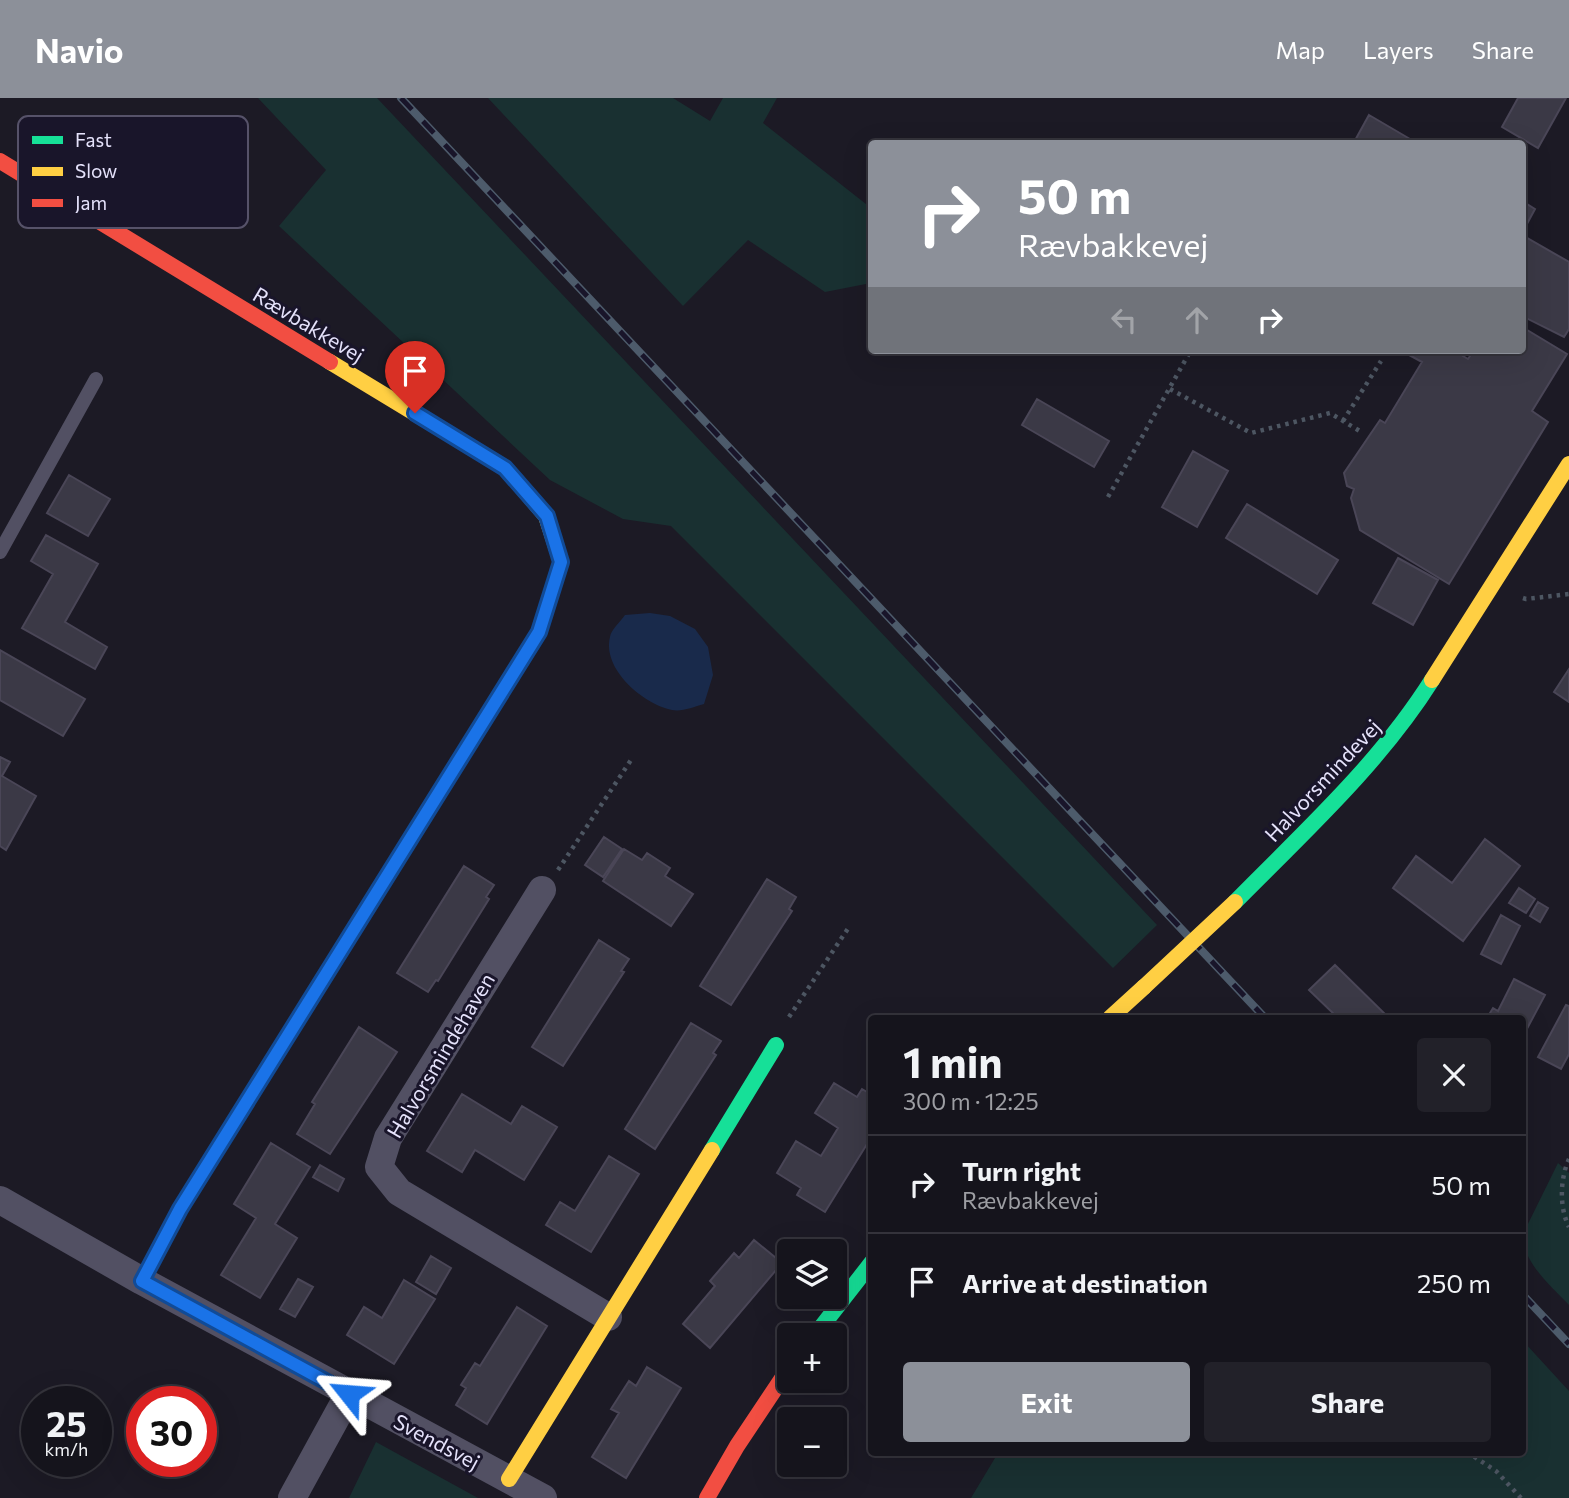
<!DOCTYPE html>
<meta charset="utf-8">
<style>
:root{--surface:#15141c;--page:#222129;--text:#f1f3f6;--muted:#9d9ea3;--line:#34333b;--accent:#8c9099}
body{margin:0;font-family:Commissioner,sans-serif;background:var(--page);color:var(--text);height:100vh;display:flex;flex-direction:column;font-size:26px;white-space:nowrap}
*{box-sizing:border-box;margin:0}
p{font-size:23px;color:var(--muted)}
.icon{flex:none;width:38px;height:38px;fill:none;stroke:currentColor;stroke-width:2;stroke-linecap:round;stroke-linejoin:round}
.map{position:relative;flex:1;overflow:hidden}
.details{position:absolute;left:868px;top:917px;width:658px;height:441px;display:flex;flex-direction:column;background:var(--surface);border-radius:7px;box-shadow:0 7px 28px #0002,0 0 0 2px var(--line)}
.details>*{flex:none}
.banner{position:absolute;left:868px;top:42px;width:658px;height:214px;border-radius:7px;box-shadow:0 7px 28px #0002,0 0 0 2px var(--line);background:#8c9099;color:#fff;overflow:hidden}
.controls{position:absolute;left:777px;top:1141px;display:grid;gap:14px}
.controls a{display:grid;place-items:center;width:70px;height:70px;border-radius:7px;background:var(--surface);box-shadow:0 7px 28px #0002,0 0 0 2px var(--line);font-size:35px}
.speed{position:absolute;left:21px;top:1288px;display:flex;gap:14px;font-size:35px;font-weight:700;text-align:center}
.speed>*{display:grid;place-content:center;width:91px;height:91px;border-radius:50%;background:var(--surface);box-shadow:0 7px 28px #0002,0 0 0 2px var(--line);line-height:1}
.speed small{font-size:18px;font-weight:400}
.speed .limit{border:10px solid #d22;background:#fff;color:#111}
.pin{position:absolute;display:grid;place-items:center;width:60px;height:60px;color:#fff;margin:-72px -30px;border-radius:50% 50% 50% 0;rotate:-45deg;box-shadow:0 0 7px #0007}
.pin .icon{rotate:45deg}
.me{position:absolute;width:77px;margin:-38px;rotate:298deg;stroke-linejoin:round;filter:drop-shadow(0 0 5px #0008)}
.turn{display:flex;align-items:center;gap:24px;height:147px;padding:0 35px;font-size:32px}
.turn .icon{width:91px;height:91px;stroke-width:2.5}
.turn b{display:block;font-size:49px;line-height:60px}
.lanes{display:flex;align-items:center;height:66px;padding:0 35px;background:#0003;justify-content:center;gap:35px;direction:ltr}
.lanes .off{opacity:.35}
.round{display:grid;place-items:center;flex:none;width:74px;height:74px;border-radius:7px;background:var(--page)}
.head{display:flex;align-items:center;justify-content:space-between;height:119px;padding:0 35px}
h1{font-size:42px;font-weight:700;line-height:52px}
.cta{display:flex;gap:14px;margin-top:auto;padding:14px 35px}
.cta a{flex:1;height:80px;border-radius:7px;background:var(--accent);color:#fff;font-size:28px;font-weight:700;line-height:80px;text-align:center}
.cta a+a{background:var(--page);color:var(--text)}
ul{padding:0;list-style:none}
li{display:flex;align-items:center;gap:21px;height:98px;padding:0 35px;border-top:2px solid var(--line)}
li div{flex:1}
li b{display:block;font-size:26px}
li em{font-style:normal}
header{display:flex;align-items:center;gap:42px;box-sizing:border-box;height:98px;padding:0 35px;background:var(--accent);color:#fff}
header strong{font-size:33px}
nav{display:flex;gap:38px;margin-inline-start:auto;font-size:24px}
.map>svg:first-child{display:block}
.green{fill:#193031}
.water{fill:#192a4b}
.building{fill:#3b3946;stroke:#4a4657;stroke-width:2}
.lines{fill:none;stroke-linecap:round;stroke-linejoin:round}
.path{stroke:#4d5662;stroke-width:4.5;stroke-dasharray:3.5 5;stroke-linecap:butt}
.lane{stroke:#525063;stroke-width:14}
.street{stroke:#525063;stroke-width:28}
.fast{stroke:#16e098;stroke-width:16}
.slow{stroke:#ffcf43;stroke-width:16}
.jam{stroke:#f24e42;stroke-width:16}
.rail-casing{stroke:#4d5b6b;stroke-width:8}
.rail{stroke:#19152a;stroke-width:5;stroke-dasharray:16;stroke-linecap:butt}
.slow-bridge{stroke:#ffcf43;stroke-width:16}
.route-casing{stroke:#114b97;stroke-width:18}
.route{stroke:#1a73e8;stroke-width:12}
.labels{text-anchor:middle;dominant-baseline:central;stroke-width:6;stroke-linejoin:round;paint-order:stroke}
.street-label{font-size:21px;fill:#e5e2fb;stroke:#19152a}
.key{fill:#19152a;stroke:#565269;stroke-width:2}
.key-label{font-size:19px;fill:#e5e2fb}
</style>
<header>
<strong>Navio</strong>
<nav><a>Map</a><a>Layers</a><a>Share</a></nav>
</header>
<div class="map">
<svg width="1569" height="1400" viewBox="0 0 1569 1400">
<rect width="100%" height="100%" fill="#1c1a25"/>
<path class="green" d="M258,0H377L1157,827L1113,870L671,428L623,421L550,382L279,128L326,72Z
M488,0H673L710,23L723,0H777L763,25L871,110V185L825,194L748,142L683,208Z
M1558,1065L1569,1075V1207C1551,1188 1522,1164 1523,1136Z
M1523,1243L1569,1293V1400H971L998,1355L1522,1354Z
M376,1344L478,1400H349Z"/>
<path class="water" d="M650,515L670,518L695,531L708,549L713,577L704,606C693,609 682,614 672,612C643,606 602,571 610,539C611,532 620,524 625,517Z"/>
<path class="building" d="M1518,0H1566L1538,50L1502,29Z
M1369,17L1410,41L1407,46H1353Z
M1522,103L1535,111L1522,135Z
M1522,137L1569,164V231L1564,239L1522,218Z
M1522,229L1567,256L1532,313L1548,324L1449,486L1360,432L1351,400L1354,391L1347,388L1344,375L1380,322L1385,325L1422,264L1400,252H1453L1468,261L1474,252H1522Z
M1037,301L1109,343L1094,369L1022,327Z
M1193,353L1228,373L1197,429L1162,409Z
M69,377L110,401L88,438L47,415Z
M1247,406L1338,462L1317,496L1226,440Z
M46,437L98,466L65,524L107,549L95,571L22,530L53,476L31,463Z
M1398,460L1438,482L1413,527L1373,505Z
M0,552L85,601L63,638L0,602Z
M1569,571V604L1554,594Z
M0,659L10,664L2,678L36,698L6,752L0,748Z
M604,739L622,751L603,779L585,767Z
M1485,741L1520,768L1463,843L1393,790L1416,758L1452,785Z
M624,751L642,762L647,755L670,770L665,778L693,796L671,828L603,783Z
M464,768L494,787L486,799L489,801L438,883L436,882L428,894L397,875Z
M767,781L796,799L789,811L792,813L731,907L700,888Z
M1519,790L1535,801L1526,815L1509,805Z
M1538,804L1548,810L1540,824L1530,818Z
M1501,817L1520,828L1501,866L1481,856Z
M599,842L629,861L621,873L624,874L563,968L532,949Z
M1335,867L1389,920H1338L1309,892Z
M1514,881L1545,897L1522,940V920H1487L1493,910L1498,913Z
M1566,907L1569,908V956L1561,971L1538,959Z
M691,925L721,943L713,955L716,957L655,1051L625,1031Z
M359,929L397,954L330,1056L297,1036L315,1006L312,1004Z
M834,985L857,999L862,991L872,997V1038L825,1114L797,1097L801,1090L777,1075L796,1043L821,1058L838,1030L815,1015Z
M462,996L511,1026L522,1008L557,1029L524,1082L475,1052L462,1074L427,1053Z
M271,1045L310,1069L275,1126L297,1140L260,1200L221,1177L256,1120L234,1106Z
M609,1058L639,1076L591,1154L546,1127L560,1104L575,1113Z
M320,1067L344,1081L338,1093L313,1079Z
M754,1142L782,1165L710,1250L683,1226L715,1188L710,1183L734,1155L739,1160Z
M431,1158L451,1170L436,1196L416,1184Z
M298,1181L313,1189L295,1219L280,1211Z
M404,1182L435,1201L394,1266L347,1237L364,1209L382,1220Z
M517,1209L547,1228L487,1326L456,1307L466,1290L461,1287L475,1265L480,1268Z
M647,1269L681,1290L626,1380L592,1359L619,1315L611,1311L629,1283L636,1288Z"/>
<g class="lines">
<path class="path" d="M1170,291L1251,335L1330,315L1363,335
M1343,323L1381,263
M1108,399L1191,252
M1523,500L1526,501L1569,496
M558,772L633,659
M789,919L849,829
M1569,1061C1560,1081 1559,1109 1569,1129
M1467,1354L1496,1373L1521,1400"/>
<path class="lane" d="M0,454L96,281"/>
<path class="street" d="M542,792L388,1040L379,1069L399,1094L608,1219
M0,1102L142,1183L543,1400
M292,1400L349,1296"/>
<path class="fast" d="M1235,804C1304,734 1379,666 1432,582
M712,1052L776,947
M815,1237L872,1164"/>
<path class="slow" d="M330,264L505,370L546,418L561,464L554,487
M1432,582L1569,366
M1110,920L1144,889
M142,1183L180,1111L422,722
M509,1381L712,1052"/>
<path class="jam" d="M0,63L330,264
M422,722L539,534L554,487
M707,1400L737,1348L789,1270"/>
<defs>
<path id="rail" d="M401,0L1265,920
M1522,1196L1569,1246"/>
</defs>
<use href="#rail" class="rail-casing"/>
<use href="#rail" class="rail"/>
<path class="slow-bridge" d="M1144,889L1235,804"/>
</g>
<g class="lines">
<defs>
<path id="route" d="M349,1296L142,1183L180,1111L539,534L561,464L547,418L505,370L415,315"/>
</defs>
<use href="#route" class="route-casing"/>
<use href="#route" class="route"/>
</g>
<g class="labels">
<g class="street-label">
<text transform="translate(309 226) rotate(31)">Rævbakkevej</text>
<text transform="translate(1322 682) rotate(-47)">Halvorsmindevej</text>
<text transform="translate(440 957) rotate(-59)">Halvorsmindehaven</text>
<text transform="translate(437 1343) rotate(28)">Svendsvej</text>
</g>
</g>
<rect x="18" y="18" width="230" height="112" rx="10" class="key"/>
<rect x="32" y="38" width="31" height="8" fill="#16e098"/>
<rect x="32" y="69" width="31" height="9" fill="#ffcf43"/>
<rect x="32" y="101" width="31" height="8" fill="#f24e42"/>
<g class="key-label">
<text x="75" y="49">Fast</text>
<text x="75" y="80">Slow</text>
<text x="75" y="112">Jam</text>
</g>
</svg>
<div class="controls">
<a><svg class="icon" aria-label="layers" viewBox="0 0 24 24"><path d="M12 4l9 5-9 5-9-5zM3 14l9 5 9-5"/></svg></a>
<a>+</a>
<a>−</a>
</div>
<div class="speed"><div>25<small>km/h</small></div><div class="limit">30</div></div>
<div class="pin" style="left:415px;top:315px;background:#d93025"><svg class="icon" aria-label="arrive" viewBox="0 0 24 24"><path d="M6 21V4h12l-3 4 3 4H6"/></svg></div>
<svg class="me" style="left:349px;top:1296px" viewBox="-20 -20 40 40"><path d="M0-17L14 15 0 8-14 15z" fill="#1a73e8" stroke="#fff" stroke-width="4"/></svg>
<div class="banner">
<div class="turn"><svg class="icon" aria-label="right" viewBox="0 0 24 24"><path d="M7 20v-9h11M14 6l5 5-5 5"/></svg><div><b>50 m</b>Rævbakkevej</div></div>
<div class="lanes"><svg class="icon off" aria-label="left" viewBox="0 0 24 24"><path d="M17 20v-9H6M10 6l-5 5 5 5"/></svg><svg class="icon off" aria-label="ahead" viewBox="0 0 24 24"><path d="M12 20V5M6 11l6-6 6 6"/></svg><svg class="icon" aria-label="right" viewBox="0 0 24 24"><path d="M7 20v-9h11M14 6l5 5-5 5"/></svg></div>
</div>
<section class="details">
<div class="head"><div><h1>1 min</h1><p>300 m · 12:25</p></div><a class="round"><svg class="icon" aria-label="close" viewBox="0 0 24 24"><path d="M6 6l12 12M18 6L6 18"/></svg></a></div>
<ul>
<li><svg class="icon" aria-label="right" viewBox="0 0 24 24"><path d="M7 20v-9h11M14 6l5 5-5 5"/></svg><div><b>Turn right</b><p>Rævbakkevej</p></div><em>50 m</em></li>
<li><svg class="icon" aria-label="arrive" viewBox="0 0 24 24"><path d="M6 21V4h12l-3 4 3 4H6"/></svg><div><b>Arrive at destination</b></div><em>250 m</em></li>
</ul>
<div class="cta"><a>Exit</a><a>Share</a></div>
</section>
</div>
